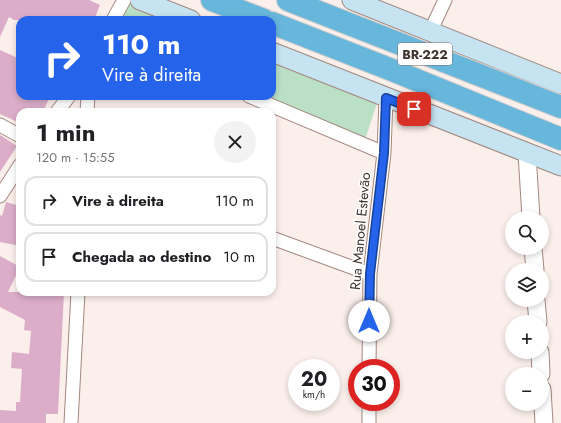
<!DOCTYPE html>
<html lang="pt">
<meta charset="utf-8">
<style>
:root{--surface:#fff;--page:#f2f2f2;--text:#202124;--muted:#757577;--line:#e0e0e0}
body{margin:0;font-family:Jost,sans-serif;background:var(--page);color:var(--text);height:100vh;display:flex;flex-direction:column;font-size:15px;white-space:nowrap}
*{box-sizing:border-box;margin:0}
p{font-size:13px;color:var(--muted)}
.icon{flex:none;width:22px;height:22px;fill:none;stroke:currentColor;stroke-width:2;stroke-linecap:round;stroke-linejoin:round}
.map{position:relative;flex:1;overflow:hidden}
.drawer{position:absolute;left:16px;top:108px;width:260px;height:188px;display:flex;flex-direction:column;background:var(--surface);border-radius:12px;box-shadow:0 2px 6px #0003}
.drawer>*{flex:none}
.top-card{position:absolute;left:16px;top:16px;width:260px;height:84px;border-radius:12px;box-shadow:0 2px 6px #0003;background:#2563eb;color:#fff;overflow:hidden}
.buttons{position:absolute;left:505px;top:211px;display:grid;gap:8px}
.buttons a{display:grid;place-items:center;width:44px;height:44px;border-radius:50%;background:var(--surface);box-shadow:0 2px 6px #0003;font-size:20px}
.speed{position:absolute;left:288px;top:359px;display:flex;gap:8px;font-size:20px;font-weight:700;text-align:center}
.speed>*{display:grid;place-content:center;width:52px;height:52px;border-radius:50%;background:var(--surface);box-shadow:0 2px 6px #0003;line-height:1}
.speed small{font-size:10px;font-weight:400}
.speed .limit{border:6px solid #d22;background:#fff;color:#111}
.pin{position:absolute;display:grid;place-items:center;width:34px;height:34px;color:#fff;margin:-17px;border-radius:8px;box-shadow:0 2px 6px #0006}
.me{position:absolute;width:44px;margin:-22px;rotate:0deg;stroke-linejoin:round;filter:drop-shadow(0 0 3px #0008)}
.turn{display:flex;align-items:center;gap:14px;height:84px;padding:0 20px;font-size:18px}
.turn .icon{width:52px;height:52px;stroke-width:2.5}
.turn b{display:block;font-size:28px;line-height:34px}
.round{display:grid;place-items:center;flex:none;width:42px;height:42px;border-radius:21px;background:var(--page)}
.overview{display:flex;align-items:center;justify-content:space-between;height:68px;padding:0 20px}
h1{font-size:24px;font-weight:700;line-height:30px}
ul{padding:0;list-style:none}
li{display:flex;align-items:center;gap:12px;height:50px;margin:0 8px 6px;padding:0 12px;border:2px solid var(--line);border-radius:12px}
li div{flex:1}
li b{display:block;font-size:15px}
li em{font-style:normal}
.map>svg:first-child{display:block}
.green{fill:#bae0c6}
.building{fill:#dbadc9}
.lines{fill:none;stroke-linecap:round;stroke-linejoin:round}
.minor-casing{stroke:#a2887f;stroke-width:15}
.tertiary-casing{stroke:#a2887f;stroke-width:19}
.secondary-casing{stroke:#a2887f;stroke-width:21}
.trunk-casing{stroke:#d1cecd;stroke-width:24}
.minor{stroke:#fff;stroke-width:13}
.tertiary{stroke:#fff;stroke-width:17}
.secondary{stroke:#c6e3f2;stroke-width:19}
.trunk{stroke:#67b6db;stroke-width:22}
.route-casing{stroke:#184099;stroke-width:10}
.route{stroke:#2563eb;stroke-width:7}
.labels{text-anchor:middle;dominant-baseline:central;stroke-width:3;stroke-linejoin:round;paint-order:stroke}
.shield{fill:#fff;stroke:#79716e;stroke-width:1}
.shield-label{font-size:13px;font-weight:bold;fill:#3f3430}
.street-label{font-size:14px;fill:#3f3430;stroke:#fff}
</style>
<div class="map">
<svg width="561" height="423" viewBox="0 0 561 423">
<rect width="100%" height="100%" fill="#fbefeb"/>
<path class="green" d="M129,1L177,20H118Z
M272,58L378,100L365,140L260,96H272Z"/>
<path class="building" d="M0,0H89L100,5L94,20H14L9,17L0,37Z
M0,50L20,59V96H50L43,112H20V123L0,114Z
M0,135L17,146L0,172Z
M6,202L20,206V246L0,242V215L2,216Z
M0,256L20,267L8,292H64L58,414H46V423H0V410L16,411V402H20L22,369L11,368L12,352L29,354L31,331L24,330L25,320L0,307Z"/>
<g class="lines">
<defs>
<path id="minor" d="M113,20L124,0
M430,32L445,0
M249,96L384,153
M57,112L69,96
M87,112L88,96
M0,125L20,136
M0,196L20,165
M272,238L370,274
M369,368L370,274L384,153L386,98
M71,423L78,292
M369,423V402"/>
<path id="tertiary" d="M527,153L531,218
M533,248L535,270
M536,300L538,322
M540,352L541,374
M542,389L544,423"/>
<path id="secondary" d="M140,0L191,20
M352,0L561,84
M272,52L561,166"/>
<path id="trunk" d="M212,0L264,20
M288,0L561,107
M272,23L392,70L561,139"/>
</defs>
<use href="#minor" class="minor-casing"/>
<use href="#tertiary" class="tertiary-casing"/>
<use href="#secondary" class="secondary-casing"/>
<use href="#trunk" class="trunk-casing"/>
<use href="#minor" class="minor"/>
<use href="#tertiary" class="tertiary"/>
<use href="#secondary" class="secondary"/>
<use href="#trunk" class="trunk"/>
</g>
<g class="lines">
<defs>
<path id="route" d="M369,321L370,274L384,153L386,98L414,109"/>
</defs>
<use href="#route" class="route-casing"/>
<use href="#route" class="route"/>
</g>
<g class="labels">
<rect class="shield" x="398" y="43" width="54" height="22" rx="3"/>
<g class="shield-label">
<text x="425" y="54">BR-222</text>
</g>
<g class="street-label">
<text transform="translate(360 231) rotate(-85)">Rua Manoel Estevão</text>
</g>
</g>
</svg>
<div class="buttons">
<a><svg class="icon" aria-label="search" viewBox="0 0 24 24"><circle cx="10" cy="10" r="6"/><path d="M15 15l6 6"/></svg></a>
<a><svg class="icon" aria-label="layers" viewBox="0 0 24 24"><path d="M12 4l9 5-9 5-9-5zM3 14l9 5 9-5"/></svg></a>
<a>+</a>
<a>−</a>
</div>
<div class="speed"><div>20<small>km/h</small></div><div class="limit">30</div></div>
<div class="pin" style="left:414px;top:109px;background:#d93025"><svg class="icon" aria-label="arrive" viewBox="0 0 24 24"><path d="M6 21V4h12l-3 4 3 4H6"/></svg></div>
<svg class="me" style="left:369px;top:321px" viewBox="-20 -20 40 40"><circle r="19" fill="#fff"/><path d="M0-13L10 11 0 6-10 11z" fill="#2563eb"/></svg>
<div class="top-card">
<div class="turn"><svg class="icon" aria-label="right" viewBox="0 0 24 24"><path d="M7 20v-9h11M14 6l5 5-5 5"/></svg><div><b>110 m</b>Vire à direita</div></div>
</div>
<section class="drawer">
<div class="overview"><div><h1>1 min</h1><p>120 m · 15:55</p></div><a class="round"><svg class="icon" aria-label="close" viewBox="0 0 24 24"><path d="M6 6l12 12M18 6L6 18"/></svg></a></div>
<ul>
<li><svg class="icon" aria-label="right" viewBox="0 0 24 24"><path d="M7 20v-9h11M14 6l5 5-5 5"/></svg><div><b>Vire à direita</b></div><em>110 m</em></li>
<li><svg class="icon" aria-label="arrive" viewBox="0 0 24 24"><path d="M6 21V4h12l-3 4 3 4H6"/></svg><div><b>Chegada ao destino</b></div><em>10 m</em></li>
</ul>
</section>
</div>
